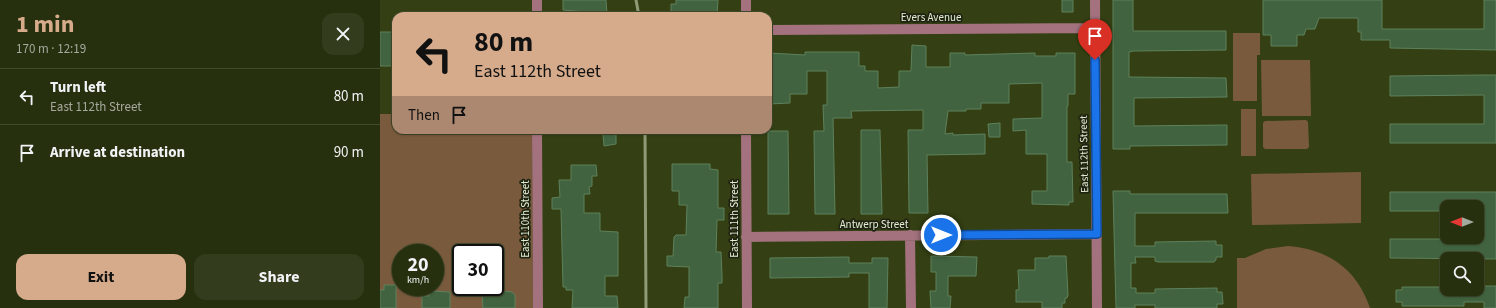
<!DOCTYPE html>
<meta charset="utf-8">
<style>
:root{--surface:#27300e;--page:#333c1c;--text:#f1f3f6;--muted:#a4a99e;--line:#434b2e;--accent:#d6ab8b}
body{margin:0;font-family:"Source Sans 3",sans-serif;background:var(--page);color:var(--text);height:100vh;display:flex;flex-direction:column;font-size:15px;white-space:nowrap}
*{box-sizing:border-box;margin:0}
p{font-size:13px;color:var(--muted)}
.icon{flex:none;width:22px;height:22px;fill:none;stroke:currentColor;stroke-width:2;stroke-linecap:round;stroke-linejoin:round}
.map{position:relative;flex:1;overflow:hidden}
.drawer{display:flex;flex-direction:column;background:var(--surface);width:380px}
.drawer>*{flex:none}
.guide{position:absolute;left:12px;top:12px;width:380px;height:122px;border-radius:12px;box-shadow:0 1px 3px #0004,0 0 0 1px var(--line);background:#d6ab8b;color:#111;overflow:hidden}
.needle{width:26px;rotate:270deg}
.controls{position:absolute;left:1060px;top:200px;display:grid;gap:8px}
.controls a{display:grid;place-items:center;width:44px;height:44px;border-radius:8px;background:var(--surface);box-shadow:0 1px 3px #0004,0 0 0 1px var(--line);font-size:20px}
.speed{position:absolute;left:12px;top:244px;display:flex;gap:8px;font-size:20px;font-weight:700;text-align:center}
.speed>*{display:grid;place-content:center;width:52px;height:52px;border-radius:50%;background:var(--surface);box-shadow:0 1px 3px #0004,0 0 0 1px var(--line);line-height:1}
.speed small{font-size:10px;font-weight:400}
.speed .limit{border:2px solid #111;border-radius:6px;background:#fff;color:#111}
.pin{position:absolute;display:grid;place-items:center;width:34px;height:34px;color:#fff;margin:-41px -17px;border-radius:50% 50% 50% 0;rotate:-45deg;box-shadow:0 0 4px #0007}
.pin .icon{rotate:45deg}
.me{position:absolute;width:44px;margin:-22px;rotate:90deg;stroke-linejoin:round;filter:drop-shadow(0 0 3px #0008)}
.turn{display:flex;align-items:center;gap:14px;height:84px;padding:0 16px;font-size:18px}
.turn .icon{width:52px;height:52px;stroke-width:2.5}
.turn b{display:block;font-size:28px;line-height:34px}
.then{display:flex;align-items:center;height:38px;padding:0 16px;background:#0003;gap:8px;font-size:15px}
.round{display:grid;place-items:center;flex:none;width:42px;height:42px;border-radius:12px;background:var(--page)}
.overview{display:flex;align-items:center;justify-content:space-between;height:68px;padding:0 16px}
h1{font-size:24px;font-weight:700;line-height:30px;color:var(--accent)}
.action{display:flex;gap:8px;margin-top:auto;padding:8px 16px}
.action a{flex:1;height:46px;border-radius:12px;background:var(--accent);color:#111;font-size:16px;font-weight:700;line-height:46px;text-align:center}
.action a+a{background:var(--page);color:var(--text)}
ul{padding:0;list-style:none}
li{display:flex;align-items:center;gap:12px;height:56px;padding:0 16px;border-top:1px solid var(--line)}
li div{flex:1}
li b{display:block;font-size:15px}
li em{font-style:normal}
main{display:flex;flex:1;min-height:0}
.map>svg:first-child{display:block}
.green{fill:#7a5a3c;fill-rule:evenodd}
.building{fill:#41633f;stroke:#5e815c}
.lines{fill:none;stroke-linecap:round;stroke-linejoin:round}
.minor{stroke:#a4727f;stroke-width:10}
.rail{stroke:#8f9a77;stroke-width:3}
.route-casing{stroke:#114b97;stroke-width:10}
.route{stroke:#1a73e8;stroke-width:7}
.labels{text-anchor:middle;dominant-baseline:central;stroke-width:3.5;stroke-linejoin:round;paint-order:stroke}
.street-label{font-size:11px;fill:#e5eed4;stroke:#1e2411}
</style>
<main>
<section class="drawer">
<div class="overview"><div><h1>1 min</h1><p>170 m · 12:19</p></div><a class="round"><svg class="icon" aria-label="close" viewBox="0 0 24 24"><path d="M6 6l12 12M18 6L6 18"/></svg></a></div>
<ul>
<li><svg class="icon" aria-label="left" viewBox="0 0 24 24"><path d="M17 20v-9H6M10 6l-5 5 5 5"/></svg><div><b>Turn left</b><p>East 112th Street</p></div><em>80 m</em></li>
<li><svg class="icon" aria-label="arrive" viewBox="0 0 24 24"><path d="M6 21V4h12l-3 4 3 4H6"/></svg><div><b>Arrive at destination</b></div><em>90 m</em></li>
</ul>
<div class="action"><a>Exit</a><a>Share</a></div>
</section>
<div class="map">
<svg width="1116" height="308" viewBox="0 0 1116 308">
<rect width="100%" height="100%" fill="#344013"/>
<path class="green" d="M853,33H880V55H877V101H853Z
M881,60H930L931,116H882Z
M861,109H876V156H861Z
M0,114H16V130H152L153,308H0ZM21,253H55V287H21ZM81,253H115V287H81Z
M926,120L928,122L929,147L927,149H885L883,147V123L885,121Z
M981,172V223L872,225L871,174Z
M908,246C948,249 977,269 990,308H857V258H865L886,249Z"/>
<path class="building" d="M183,0H226L227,14L183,10Z
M296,0H338L337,16H291V4H296Z
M682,0H693V12H682Z
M733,0H753V31H846V50L753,51L749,52V77L846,78L847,97L754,98V126L847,125V145L750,146V149H733Z
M883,0H1002V29H1104V0H1116V50L1010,48V40H981V32H978V18H939L935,29H926L924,35H917V46H891V35H883Z
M0,32H12V66H0Z
M532,45L546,46V67H570V53H585V55L655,53V56H676V53H695V94H688V106H687V162H692L693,202H689V205L652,204V191H667V154H646V130L633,131V119L662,118V83L629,84V103H601V109H586V111H568L565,134L573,133V135L605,134V154L547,155L548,213H529L528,130H543V110L471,111L472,118H453L455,214H435L434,131H444L443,105H447V71H427V94H410V103L389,104V53L425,55V52H479V66H485V71H498V88L519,87V71H531Z
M1103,75H1116V143H1010V124H1104V95L1010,96V76Z
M620,123V137H609L608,124Z
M481,130H500L502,214H481Z
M388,131H408L409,214H388Z
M236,133V144L224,146L223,134Z
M292,164H330V169L338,170V208H344V220H337L336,252H341L342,276V283H338V308H304L305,297H309V267L287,266V256H293L294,237L296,235H306L307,205H299V191H292Z
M191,165H216L217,176H212V186L209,187L210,194H204V213H220V231L238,232V276H225V296H237L238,308H192L193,290H186V287H183L181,209H172V198L180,197L179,180H191Z
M733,191H750V194H847L848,213H755V246H775V242L836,241V245H842V257H836V260L834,262H778L775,261V257H755L756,263H751V288H756V293H775V289L837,288V292H842L843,304H837V308H775V305H755V308H736Z
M1010,192H1116V259L1010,258V239H1104V207H1067V211H1010Z
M551,256L597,257L596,276H568V296H571L570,308H551L550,291H556V272H551Z
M669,256H686L688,295L687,298H685V303H682V308H662V302H636V290H639L638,270H655V258H669Z
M469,257V263H492V258H508L507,308H489V273H469V277L390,278V258Z
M4,285H16V308H0V290H4Z
M1104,286H1116V308H1104V302H1084V306H1022V302H1016V290H1022V287H1067V289L1104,290Z
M111,290L132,292L135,295V308H103L102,292H111Z
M49,291L70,292V308H42V296H49Z"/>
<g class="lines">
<path class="minor" d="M157,0V16
M366,0V16
M715,0L717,308
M388,30L715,28
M157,130L158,308
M366,130L367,308
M530,235L531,308
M366,237L717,234"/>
<path class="rail" d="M256,0L259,16
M265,130L266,308"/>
</g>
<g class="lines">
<defs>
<path id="route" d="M561,235L717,234L715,60"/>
</defs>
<use href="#route" class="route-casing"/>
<use href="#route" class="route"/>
</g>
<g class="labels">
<g class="street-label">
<text x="551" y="17">Evers Avenue</text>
<text transform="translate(704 154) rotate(-91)">East 112th Street</text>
<text transform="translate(145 219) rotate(-90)">East 110th Street</text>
<text transform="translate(354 219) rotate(-90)">East 111th Street</text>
<text x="494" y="224">Antwerp Street</text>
</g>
</g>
</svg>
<div class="controls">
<a><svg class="needle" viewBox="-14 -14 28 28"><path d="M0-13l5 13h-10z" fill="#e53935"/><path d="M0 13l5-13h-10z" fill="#a4a99e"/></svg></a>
<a><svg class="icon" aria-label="search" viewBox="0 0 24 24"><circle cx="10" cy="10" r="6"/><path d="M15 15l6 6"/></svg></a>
</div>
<div class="speed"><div>20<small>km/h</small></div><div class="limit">30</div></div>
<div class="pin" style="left:715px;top:60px;background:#d93025"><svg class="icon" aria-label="arrive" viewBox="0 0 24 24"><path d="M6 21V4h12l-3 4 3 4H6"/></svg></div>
<svg class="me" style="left:561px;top:235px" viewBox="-20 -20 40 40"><circle r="17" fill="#1a73e8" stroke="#fff" stroke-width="3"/><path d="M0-11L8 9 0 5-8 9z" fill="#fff"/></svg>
<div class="guide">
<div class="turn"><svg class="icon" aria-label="left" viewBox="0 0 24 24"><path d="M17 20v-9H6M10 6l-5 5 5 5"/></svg><div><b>80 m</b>East 112th Street</div></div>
<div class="then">Then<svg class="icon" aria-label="arrive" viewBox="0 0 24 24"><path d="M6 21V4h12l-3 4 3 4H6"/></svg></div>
</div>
</div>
</main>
